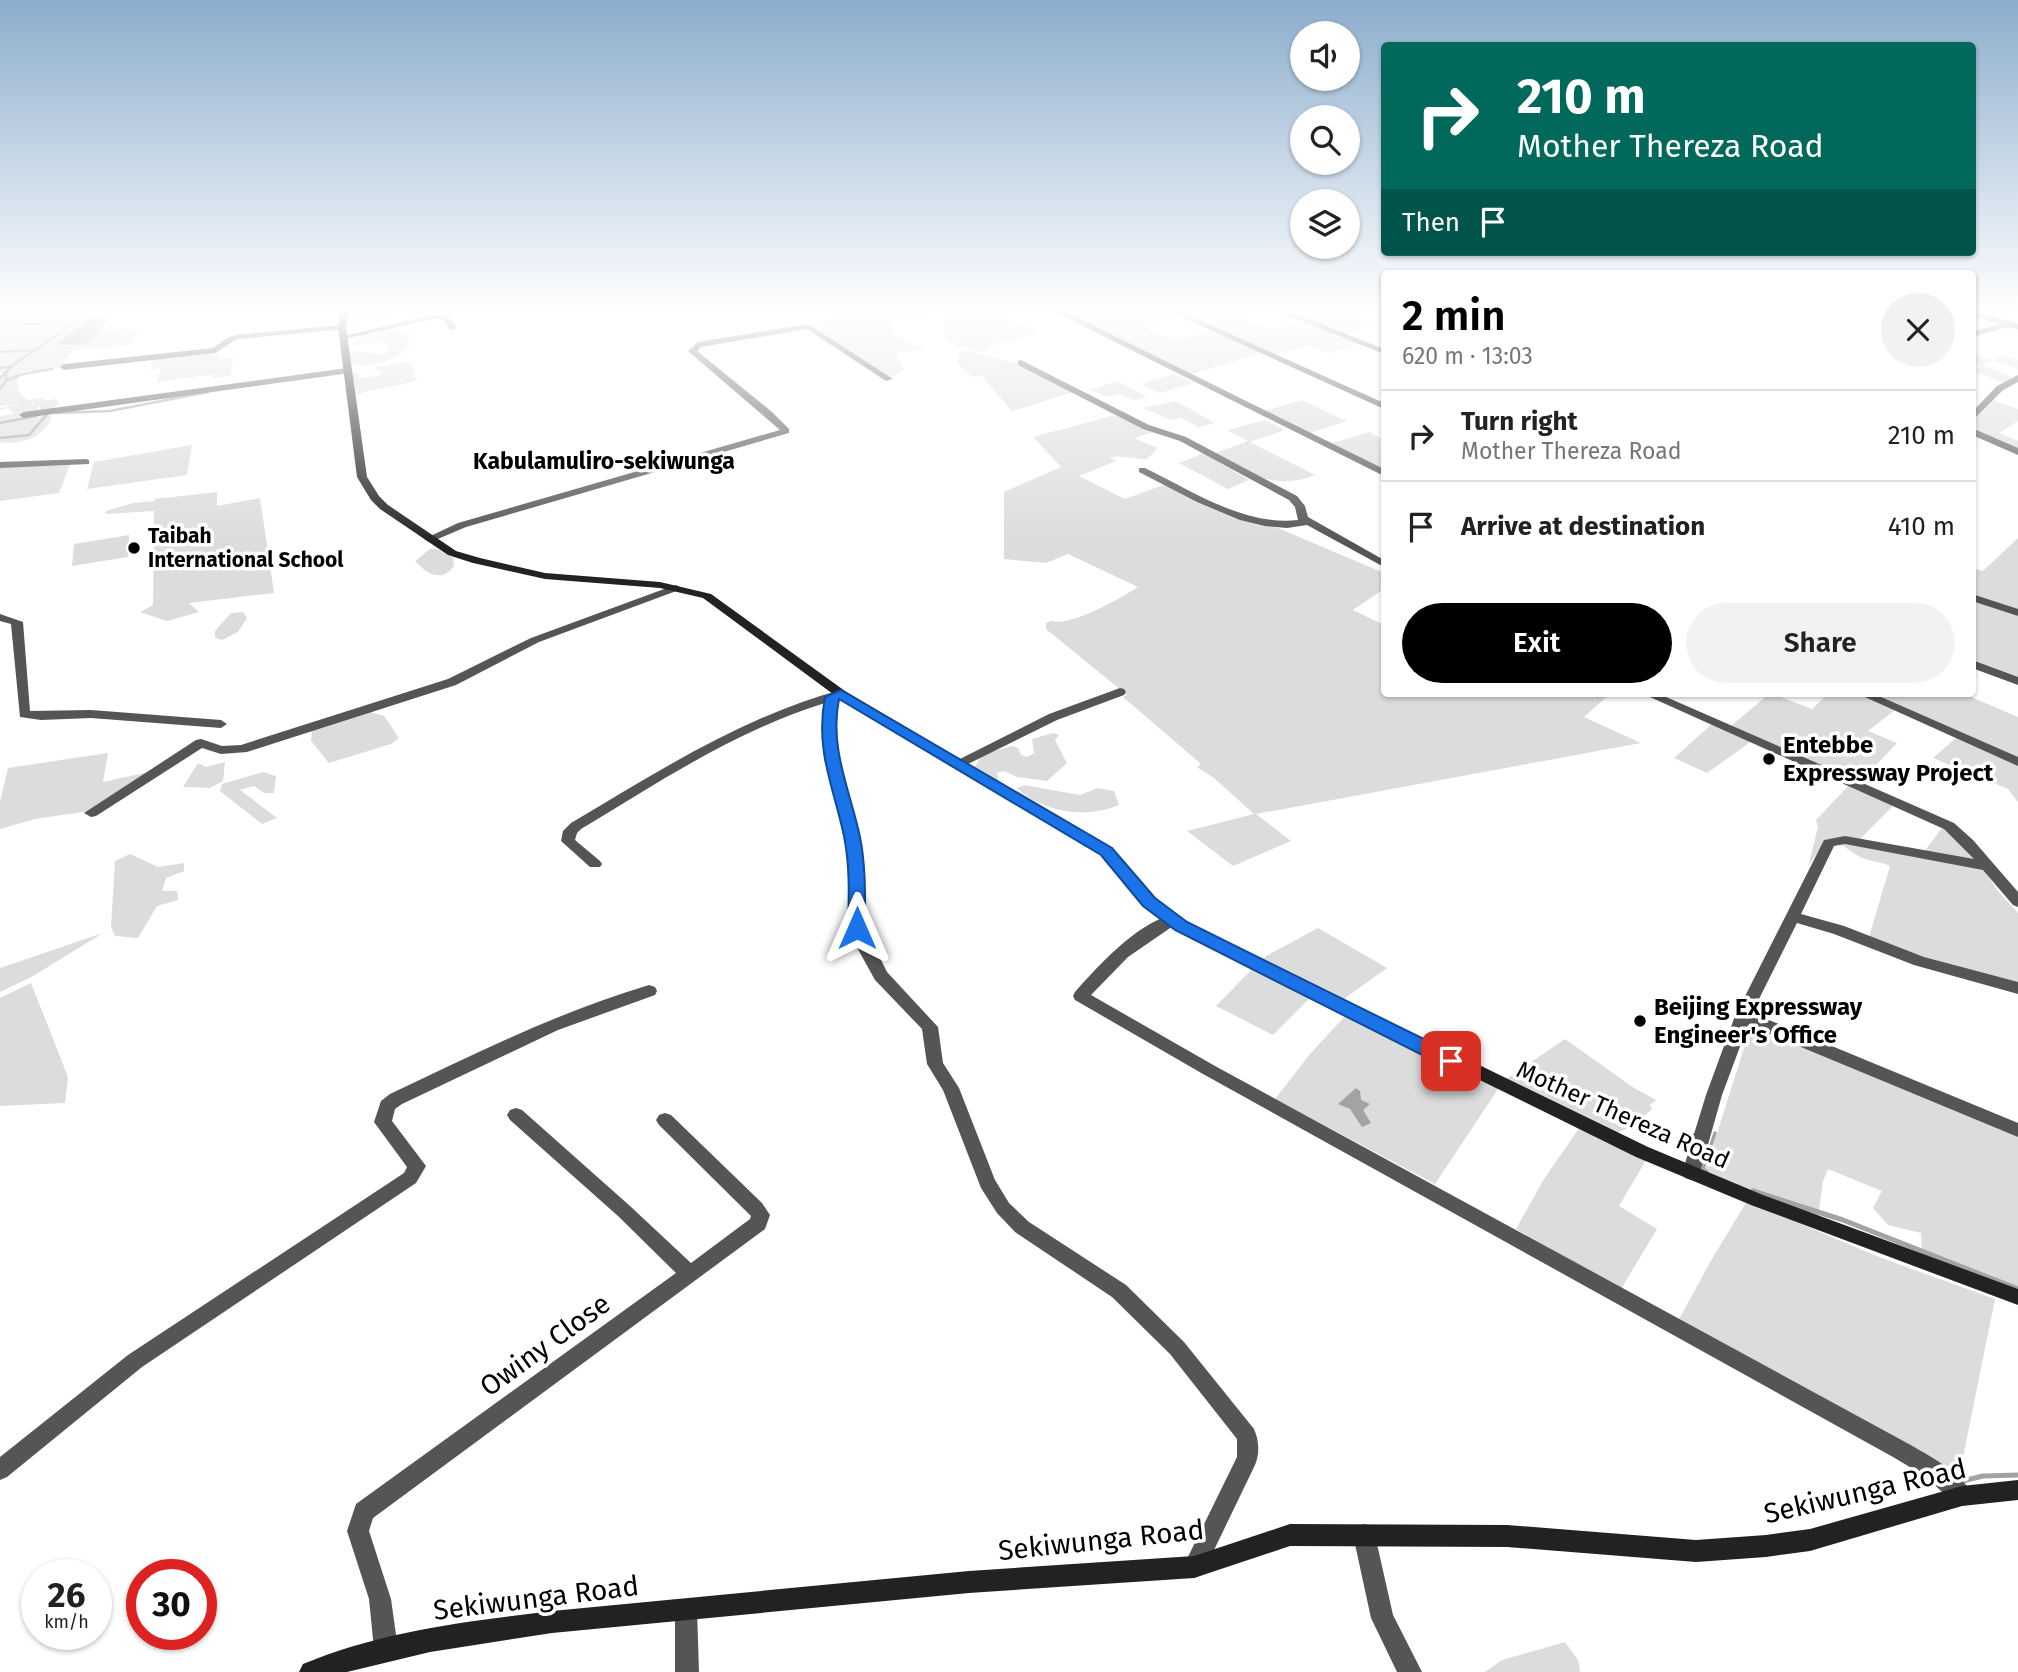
<!DOCTYPE html>
<meta charset="utf-8">
<style>
:root{--surface:#fff;--page:#f2f2f2;--text:#222;--muted:#767676;--line:#e0e0e0;--accent:#000}
body{margin:0;font-family:"Fira Sans",sans-serif;background:var(--page);color:var(--text);height:100vh;display:flex;flex-direction:column;font-size:26px;white-space:nowrap}
*{box-sizing:border-box;margin:0}
p{font-size:23px;color:var(--muted)}
.icon{flex:none;width:38px;height:38px;fill:none;stroke:currentColor;stroke-width:2;stroke-linecap:round;stroke-linejoin:round}
.map{position:relative;flex:1;overflow:hidden}
.drawer{position:absolute;left:1381px;top:270px;width:595px;height:427px;display:flex;flex-direction:column;background:var(--surface);border-radius:7px;box-shadow:0 2px 5px #0004}
.drawer>*{flex:none}
.guide{position:absolute;left:1381px;top:42px;width:595px;height:214px;border-radius:7px;box-shadow:0 2px 5px #0004;background:#00695c;color:#fff;overflow:hidden}
.tools{position:absolute;left:1290px;top:21px;display:grid;gap:14px}
.tools a{display:grid;place-items:center;width:70px;height:70px;border-radius:50%;background:var(--surface);box-shadow:0 2px 5px #0004;font-size:35px}
.speed{position:absolute;left:21px;top:1559px;display:flex;gap:14px;font-size:35px;font-weight:700;text-align:center}
.speed>*{display:grid;place-content:center;width:91px;height:91px;border-radius:50%;background:var(--surface);box-shadow:0 2px 5px #0004;line-height:1}
.speed small{font-size:18px;font-weight:400}
.speed .limit{border:10px solid #d22;background:#fff;color:#111}
.pin{position:absolute;display:grid;place-items:center;width:60px;height:60px;color:#fff;margin:-30px;border-radius:14px;box-shadow:0 4px 10px #0006}
.me{position:absolute;width:77px;margin:-38px;rotate:0deg;stroke-linejoin:round;filter:drop-shadow(0 0 5px #0008)}
.turn{display:flex;align-items:center;gap:24px;height:147px;padding:0 21px;font-size:32px}
.turn .icon{width:91px;height:91px;stroke-width:2.5}
.turn b{display:block;font-size:49px;line-height:60px}
.then{display:flex;align-items:center;height:66px;padding:0 21px;background:#0003;gap:14px;font-size:26px}
.round{display:grid;place-items:center;flex:none;width:74px;height:74px;border-radius:37px;background:var(--page)}
.headline{display:flex;align-items:center;justify-content:space-between;height:119px;padding:0 21px}
h1{font-size:42px;font-weight:600;line-height:52px;color:var(--accent)}
.cta{display:flex;gap:14px;margin-top:auto;padding:14px 21px}
.cta a{flex:1;height:80px;border-radius:42px;background:var(--accent);color:#fff;font-size:28px;font-weight:600;line-height:80px;text-align:center}
.cta a+a{background:var(--page);color:var(--text)}
ul{padding:0;list-style:none}
li{display:flex;align-items:center;gap:21px;height:91px;padding:0 21px;border-top:2px solid var(--line)}
li div{flex:1}
li b{display:block;font-size:26px}
li em{font-style:normal}
.map>svg:first-child{display:block}
.green{fill:#dcdcdc}
.water{fill:#a3a3a3}
.lines{fill:none;stroke-linecap:round;stroke-linejoin:round}
.stream-far2{stroke:#a3a3a3;stroke-width:2.5}
.stream-far1{stroke:#a3a3a3;stroke-width:3.5}
.stream{stroke:#a3a3a3;stroke-width:5}
.street{fill:#555;fill-rule:evenodd}
.secondary{fill:#222;fill-rule:evenodd}
.route{fill:#1a73e8;stroke:#114b97;stroke-width:2}
.poi-dot{fill:#000;stroke:#fff;stroke-width:2.5}
.labels{text-anchor:middle;dominant-baseline:central;stroke-width:7;stroke-linejoin:round;paint-order:stroke}
.far-poi-label{font-size:21px;font-weight:bold;fill:#000;stroke:#fff;text-anchor:start}
.far-quarter-label{font-size:23px;font-weight:bold;fill:#000;stroke:#fff}
.poi-label{font-size:24px;font-weight:bold;fill:#000;stroke:#fff;text-anchor:start}
.street-label{font-size:24px;fill:#000;stroke:#fff}
.near-street-label{font-size:28px;fill:#000;stroke:#fff}
</style>
<div class="map">
<svg width="2018" height="1672" viewBox="0 0 2018 1672">
<rect width="100%" height="100%" fill="#fff"/>
<path class="green" d="M0,309H121L115,310L111,316L107,314L63,345C79,344 90,346 99,331L131,328L130,332L140,331L128,346L73,350L60,368L21,372L18,379V391L27,400L45,398L43,401L56,399L60,403L53,409L40,411V405L32,417L52,415C46,437 22,445 0,442V416L14,414L8,408L0,410V408L21,404L0,406V378L5,373H0Z
M340,309H469L432,316L413,311L340,325Z
M885,309H929V318L891,321L894,334L925,349L895,353L904,369L895,376L885,375L805,323Z
M935,309H991L1039,332L994,345L981,352L955,345L944,336V314Z
M1053,309H1110L1129,318L1165,309L1179,316L1144,327L1165,337L1181,339L1211,331L1262,353L1188,375Z
M1222,309L1271,330L1302,322L1359,344L1328,353L1310,345L1275,355L1174,310Z
M1275,309H1338L1374,325L1343,335Z
M390,329L410,334L408,341L411,347L402,350V353C390,364 359,369 345,361L348,352C358,350 373,355 386,354L388,348L382,341L353,346L361,334Z
M219,350L218,359L234,357L230,376L213,378L214,374L157,382L161,368L150,370L153,358Z
M965,350L1018,364L1074,392L1012,411L981,375L973,377L958,364L957,355Z
M1972,354L1993,360L2004,356L2018,360V369L1993,360L1983,365L2015,378L2003,382L1972,371L1981,366L1972,362Z
M408,362L416,371L411,376L418,379C398,388 376,387 356,395L351,391V372L358,373V378L380,376L382,372L374,369L376,367Z
M1174,374L1194,383L1159,393L1141,384Z
M1117,381L1147,397L1133,400L1120,394L1109,397L1090,390Z
M1302,400L1347,421L1307,434L1260,412Z
M1993,400L2018,409V421L1999,433L2018,441V448L2013,449L1972,430V420Z
M1176,401L1215,423L1199,427L1180,418L1171,420L1143,408Z
M1115,415L1154,432L1134,438L1158,448L1147,459C1133,459 1122,455 1109,457L1116,461L1079,476L1125,499L1166,484L1253,523L1278,528L1384,573V589L1353,610L1384,625V693H1611L1584,717L1641,743L1256,814L1291,841L1233,866L1187,831L1254,814L1214,778L1197,767L1201,764L1123,697L1127,695L1046,629V623L1051,621C1071,627 1121,598 1138,587L1068,554L1046,563L1004,559V492L1061,467L1033,437Z
M1265,420L1285,430L1250,442L1315,475C1276,491 1246,473 1213,454L1248,441L1227,430Z
M1369,432L1384,440V470L1329,444Z
M192,445L187,475L87,489L94,462Z
M1204,453L1249,480L1228,489L1179,463Z
M70,465L59,493L0,501V467Z
M217,492V506L260,498L274,593L189,603L199,612L167,621L140,612L153,605L154,511L106,514V511L133,503L155,501V499Z
M129,535L128,557L72,566L74,544Z
M2018,538V610L1972,594V568L1983,571Z
M430,549H437L453,558L454,566C441,583 427,574 415,561Z
M1972,599L2018,616V679L1972,663Z
M243,612L247,618L238,632L222,640L215,638V631L231,613Z
M1770,693L1812,709L1829,693H1857L1895,710L1868,731L1897,743L1859,783L1731,726Z
M1864,693H1962L2018,717V759Z
M370,712L384,716L399,738L391,744L329,763L311,741L312,731Z
M1712,724L1752,741L1707,773L1674,758Z
M1053,733L1059,735L1055,740L1067,763L1047,781L1017,777L1004,771L997,773L1000,785L977,774L975,767L982,754L1013,746L1018,748L1021,755L1027,757L1034,753L1032,739Z
M1957,737L2018,764V802L2008,789L1933,758Z
M108,753L103,782L149,772L89,811L35,819L0,829V802L8,768Z
M225,762L223,781L210,788L183,787L198,763L206,767Z
M263,772L276,776L274,793H264L254,786L240,790L277,818L262,824L220,791L222,784Z
M1850,784L1895,804L1858,841L1924,852L1944,825L1976,857L1997,890L2018,913V985L1924,957L1869,937L1890,866C1879,861 1866,861 1857,855C1845,848 1840,841 1826,839L1808,867L1818,827L1816,820Z
M1024,785L1080,795L1098,788L1114,791L1119,805C1086,819 1044,813 1017,788Z
M130,854L158,867L184,863V871L166,878L162,891H177L178,900L157,906L138,938L115,936L111,927L115,861Z
M1318,928L1387,968L1341,1001L1259,960Z
M103,933L33,976L0,992V968Z
M1254,967L1312,996L1273,1035L1216,1006Z
M31,983L68,1077L65,1103L0,1106V998Z
M1347,1014L1500,1086L1435,1184L1275,1099L1310,1054Z
M1752,1023L2018,1132V1293L1922,1255L1921,1233L1888,1225L1873,1208L1882,1191L1828,1169L1823,1181L1818,1217L1742,1190L1705,1171Z
M1565,1039L1634,1088L1656,1100L1650,1105L1652,1109L1633,1126L1614,1134L1505,1080Z
M1580,1127L1646,1160L1619,1206L1657,1229L1621,1289L1516,1229L1544,1179Z
M1747,1201L1879,1257L1995,1299L1958,1482L1678,1321L1712,1259Z
M1565,1642L1578,1660L1580,1672H1485L1502,1660Z"/>
<path class="water" d="M107,314L111,316C100,329 94,346 76,345C68,344 65,346 58,343L86,318Z
M1356,1088L1360,1091L1361,1100L1370,1104L1363,1110L1371,1123L1362,1127L1350,1109L1338,1104Z"/>
<g class="lines">
<path class="stream-far2" d="M0,322L38,324L47,321
M0,352L36,350
M0,368L12,366
M0,378L13,365L76,322L70,315L74,309
M6,381L23,374L52,369
M0,389L6,381V374
M57,413L110,411L208,392
M0,423L36,416
M0,438L29,435L48,413"/>
<path class="stream-far1" d="M1687,1152L1694,1135
M1707,1172L1703,1169L1715,1133"/>
<path class="stream" d="M1753,1191L1843,1220L2018,1289
M1958,1482L1983,1476L2018,1475"/>
<path class="street" d="M1049,309H1060L1384,469V476Z
M1164,309H1175L1384,403V409Z
M1272,309H1284L1384,349V354Z
M1972,310L2018,324V329L2008,327L1972,337V332L2000,324L1972,315Z
M432,315H447L457,328L450,330L442,319H432L344,339L340,337Z
M808,324L893,379L886,381L807,329L701,347L697,351L772,412L789,429V433L466,527L433,541L429,542L424,539L458,523L780,430L688,351L698,342Z
M342,325H345V329L237,339L215,353L64,370L60,367L64,364L213,348L227,338L236,335Z
M1021,360L1149,425L1186,437L1297,496L1305,506L1308,517L1384,560V567L1307,525L1287,528L1265,526L1240,520L1197,502L1139,472V468H1145C1193,491 1243,526 1298,520L1295,507L1289,500L1180,441L1143,429L1018,365V361Z
M347,368L350,369V373L24,418L19,415L24,412Z
M2018,375V382L2003,390L1972,421V412L1997,386Z
M1972,428L2018,448V455L1972,435Z
M86,459L89,460V464L0,468V462Z
M675,585L679,586V590L539,642L456,685L247,752L221,754L202,748L96,816L91,817L84,813L196,740L201,739L222,746L241,745L448,679L531,638Z
M1972,594L2018,609V616L1972,601Z
M0,614L23,622L30,711L91,710L221,720L227,724L221,728L91,718L41,720L20,717L11,624L0,621Z
M1972,660L2018,677V685L1972,668Z
M1120,688L1124,689L1126,692L1124,695L1057,720L964,766L959,767L952,763L1049,714Z
M841,690L847,694L838,699L834,723L838,759L859,836L864,870L865,928L887,972L938,1027L943,1063L959,1088L995,1180L1009,1203L1029,1222L1126,1285L1184,1342L1254,1429C1259,1440 1260,1454 1255,1465L1202,1575L1194,1578L1186,1575L1183,1567L1237,1457V1439L1170,1354L1112,1297L1015,1232L997,1213L981,1188L943,1090L927,1064L922,1029L875,980L854,942L849,928L850,870L845,836L824,759L822,723L825,703C737,730 659,782 581,829L577,833L575,840L600,861L602,864L600,867H590L561,841L563,831L571,823C657,772 744,716 841,690Z
M1641,693H1657L1954,823L1973,840L2018,892V907L2013,905L1983,870L1845,844L1834,846L1801,914L1844,926L1924,957L2018,982V994L1914,965L1834,934L1797,923L1752,1013L2018,1123V1137L1748,1025L1722,1095L1700,1173L1697,1178L1691,1180L1685,1178L1682,1173L1706,1095L1735,1016L1824,840L1845,836L1974,859L1944,829Z
M1856,693H1872L2018,757V766Z
M1171,915L1176,916L1178,920L1176,924L1128,957L1091,995L1215,1066L1907,1443C1928,1455 1963,1473 1973,1496L1970,1503L1962,1506L1954,1503L1925,1476L1893,1457L1203,1074L1075,1000L1073,996L1075,992C1099,965 1135,925 1171,915Z
M649,985L655,987L657,991L655,995L558,1030L402,1104L395,1109L392,1121L426,1166L416,1183L142,1367L7,1477L0,1480V1457L128,1355L404,1173L407,1167L374,1122L381,1101L390,1094C475,1054 558,1012 649,985Z
M516,1108L522,1110L630,1206L691,1263L750,1219L751,1216L659,1125L656,1120L659,1115L665,1113L671,1115L762,1203L770,1215L765,1229L373,1518L369,1531L391,1599L398,1649L394,1657L386,1661L378,1657L374,1649L369,1599L347,1531L356,1504L676,1273L618,1216L510,1120L507,1115L510,1110Z
M1364,1524L1372,1527L1375,1535L1393,1615L1422,1672H1397L1371,1618L1353,1535L1356,1527Z
M686,1599L694,1602L697,1610L699,1672H675V1610L678,1602Z"/>
<path class="secondary" d="M340,309H348L346,327L367,477L379,496L388,505L456,551L480,558L545,573L660,582L711,594L845,691L1112,849L1154,899L1197,928L1648,1147L1763,1195L2018,1289V1305L1751,1205L1636,1157L1187,936L1144,905L1102,855L837,697L703,598L660,588L545,579L473,563L448,555L380,509L371,500L357,477L338,327Z
M2018,1480V1500L1962,1506L1810,1551L1766,1557L1696,1562L1507,1547L1290,1546L1194,1578L969,1593L552,1633L430,1652L347,1672H299L303,1664C381,1631 469,1621 552,1611L969,1571L1194,1556L1290,1524L1507,1525L1696,1540L1766,1535L1810,1529L1962,1486Z"/>
</g>
<linearGradient id="sky" x2="0" y2="1"><stop stop-color="#8cadcc"/><stop offset="0.57" stop-color="#fff"/><stop offset="1" stop-color="#fff" stop-opacity="0"/></linearGradient>
<rect width="2018" height="543" fill="url(#sky)"/>
<path class="route" d="M841,690L1112,848L1155,898L1187,922L1458,1056L1460,1061L1458,1066H1444L1175,930L1143,906L1101,855L839,699C829,748 850,790 860,837C866,867 865,897 865,928L857,934L851,932L848,928C849,897 850,866 844,836C833,785 815,750 825,697Z"/>
<g class="poi-dot">
<circle cx="134" cy="548" r="7"/>
<circle cx="1769" cy="759" r="7"/>
<circle cx="1640" cy="1021" r="7"/>
</g>
<g class="labels">
<g class="far-poi-label">
<text x="148" y="536">Taibah<tspan x="148" dy="24">International School</tspan></text>
</g>
<g class="far-quarter-label">
<text x="604" y="461">Kabulamuliro-sekiwunga</text>
</g>
<g class="poi-label">
<text x="1783" y="745">Entebbe<tspan x="1783" dy="28">Expressway Project</tspan></text>
<text x="1654" y="1007">Beijing Expressway<tspan x="1654" dy="28">Engineer's Office</tspan></text>
</g>
<g class="street-label">
<text transform="translate(1623 1115) rotate(24)">Mother Thereza Road</text>
</g>
<g class="near-street-label">
<text transform="translate(545 1345) rotate(-36)">Owiny Close</text>
<text transform="translate(1865 1491) rotate(-13)">Sekiwunga Road</text>
<text transform="translate(1101 1540) rotate(-6)">Sekiwunga Road</text>
<text transform="translate(536 1598) rotate(-7)">Sekiwunga Road</text>
</g>
</g>
</svg>
<div class="tools">
<a><svg class="icon" aria-label="sound" viewBox="0 0 24 24"><path d="M4 9h4l5-4v14l-5-4H4zM17 9q2 3 0 6"/></svg></a>
<a><svg class="icon" aria-label="search" viewBox="0 0 24 24"><circle cx="10" cy="10" r="6"/><path d="M15 15l6 6"/></svg></a>
<a><svg class="icon" aria-label="layers" viewBox="0 0 24 24"><path d="M12 4l9 5-9 5-9-5zM3 14l9 5 9-5"/></svg></a>
</div>
<div class="speed"><div>26<small>km/h</small></div><div class="limit">30</div></div>
<div class="pin" style="left:1451px;top:1061px;background:#d93025"><svg class="icon" aria-label="arrive" viewBox="0 0 24 24"><path d="M6 21V4h12l-3 4 3 4H6"/></svg></div>
<svg class="me" style="left:857px;top:928px" viewBox="-20 -20 40 40"><path d="M0-17L14 15 0 8-14 15z" fill="#1a73e8" stroke="#fff" stroke-width="4"/></svg>
<div class="guide">
<div class="turn"><svg class="icon" aria-label="right" viewBox="0 0 24 24"><path d="M7 20v-9h11M14 6l5 5-5 5"/></svg><div><b>210 m</b>Mother Thereza Road</div></div>
<div class="then">Then<svg class="icon" aria-label="arrive" viewBox="0 0 24 24"><path d="M6 21V4h12l-3 4 3 4H6"/></svg></div>
</div>
<section class="drawer">
<div class="headline"><div><h1>2 min</h1><p>620 m · 13:03</p></div><a class="round"><svg class="icon" aria-label="close" viewBox="0 0 24 24"><path d="M6 6l12 12M18 6L6 18"/></svg></a></div>
<ul>
<li><svg class="icon" aria-label="right" viewBox="0 0 24 24"><path d="M7 20v-9h11M14 6l5 5-5 5"/></svg><div><b>Turn right</b><p>Mother Thereza Road</p></div><em>210 m</em></li>
<li><svg class="icon" aria-label="arrive" viewBox="0 0 24 24"><path d="M6 21V4h12l-3 4 3 4H6"/></svg><div><b>Arrive at destination</b></div><em>410 m</em></li>
</ul>
<div class="cta"><a>Exit</a><a>Share</a></div>
</section>
</div>
